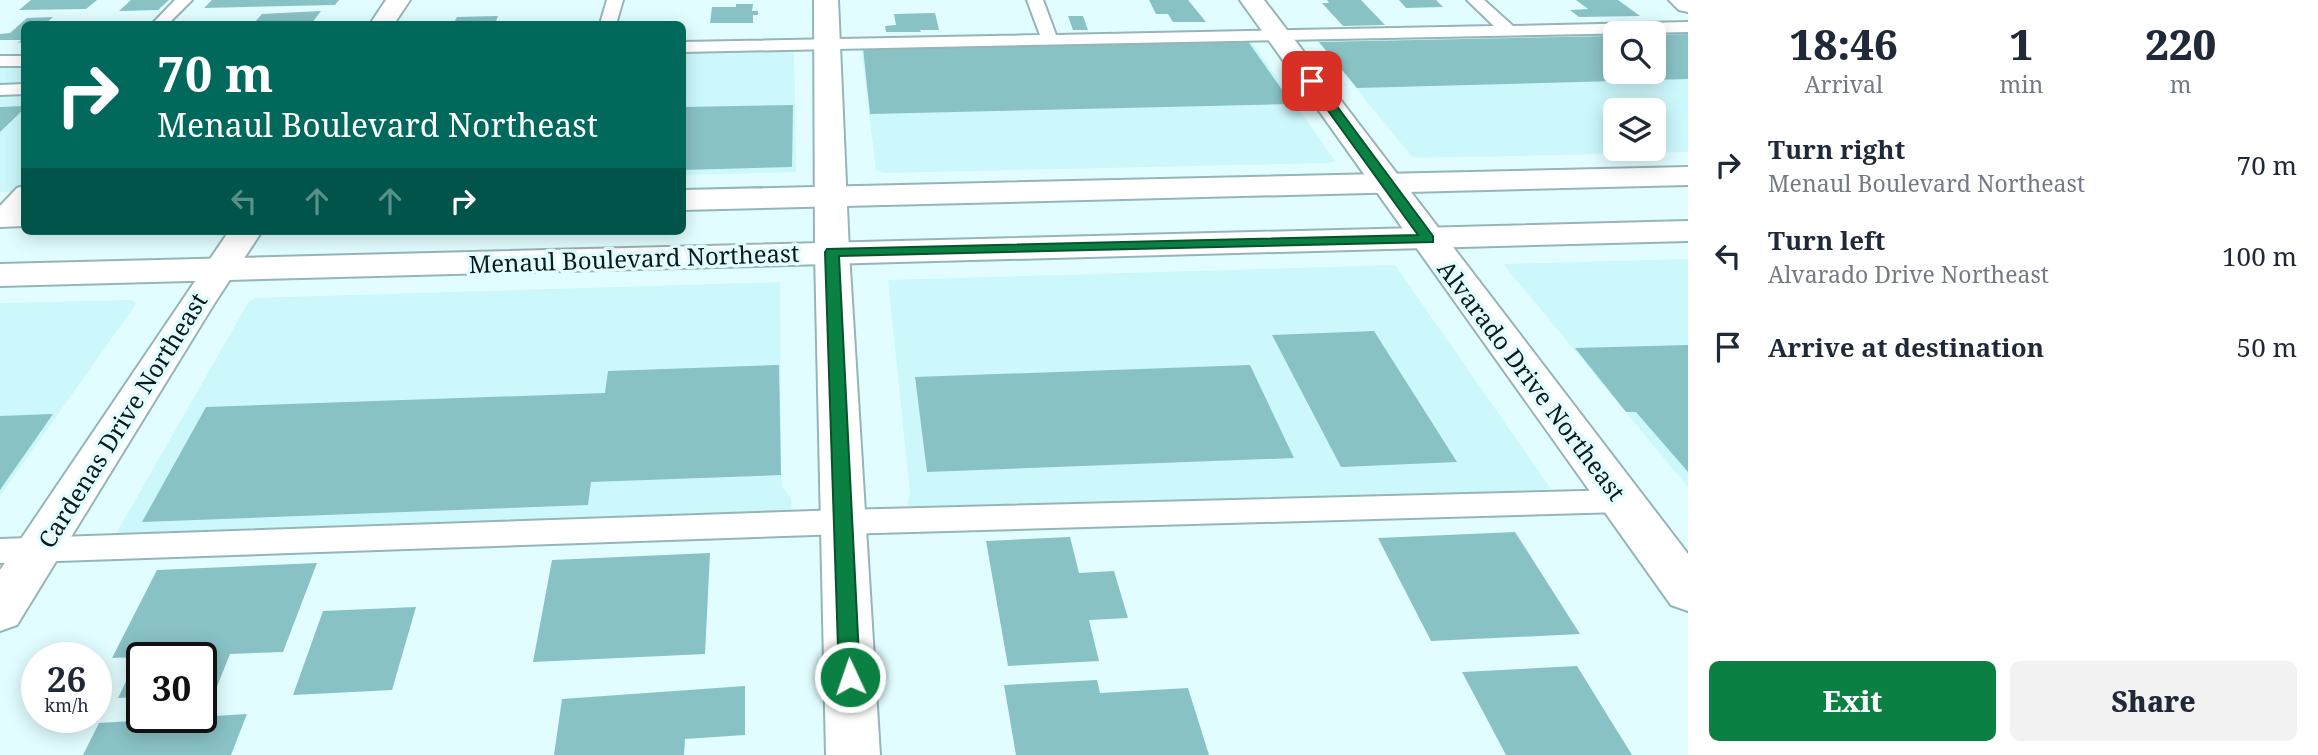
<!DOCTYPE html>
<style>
:root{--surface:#fff;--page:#f2f2f3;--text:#1f2937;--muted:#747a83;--accent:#0b8043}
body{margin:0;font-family:"Noto Serif",serif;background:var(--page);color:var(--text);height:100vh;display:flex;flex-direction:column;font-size:26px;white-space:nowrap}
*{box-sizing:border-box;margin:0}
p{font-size:23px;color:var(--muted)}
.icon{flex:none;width:38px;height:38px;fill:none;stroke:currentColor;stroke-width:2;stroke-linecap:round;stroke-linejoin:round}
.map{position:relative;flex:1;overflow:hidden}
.panel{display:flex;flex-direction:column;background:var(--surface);width:630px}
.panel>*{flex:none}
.banner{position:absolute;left:21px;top:21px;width:665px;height:214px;border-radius:10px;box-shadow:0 4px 18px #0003;background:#00695c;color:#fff;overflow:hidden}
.buttons{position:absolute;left:1603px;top:21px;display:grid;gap:14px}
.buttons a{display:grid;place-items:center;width:63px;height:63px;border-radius:10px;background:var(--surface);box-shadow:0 4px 18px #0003;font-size:35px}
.speed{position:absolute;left:21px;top:642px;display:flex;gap:14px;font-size:35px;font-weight:700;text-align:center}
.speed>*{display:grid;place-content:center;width:91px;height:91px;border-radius:50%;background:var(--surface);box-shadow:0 4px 18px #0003;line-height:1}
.speed small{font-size:18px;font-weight:400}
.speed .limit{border:4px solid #111;border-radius:10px;background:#fff;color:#111}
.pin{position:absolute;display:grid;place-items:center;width:60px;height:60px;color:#fff;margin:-30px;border-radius:14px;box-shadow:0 4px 10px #0006}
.me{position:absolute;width:77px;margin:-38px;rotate:357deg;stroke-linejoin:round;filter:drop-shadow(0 0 5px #0008)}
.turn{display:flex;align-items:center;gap:24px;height:147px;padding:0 21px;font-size:32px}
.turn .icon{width:91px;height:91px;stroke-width:2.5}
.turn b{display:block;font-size:49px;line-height:60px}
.lanes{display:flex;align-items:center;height:66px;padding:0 21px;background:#0003;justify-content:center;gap:35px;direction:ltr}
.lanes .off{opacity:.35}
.eta{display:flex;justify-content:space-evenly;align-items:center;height:119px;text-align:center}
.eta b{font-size:42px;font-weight:800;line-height:49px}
.cta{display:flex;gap:14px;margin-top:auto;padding:14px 21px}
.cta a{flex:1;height:80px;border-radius:10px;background:var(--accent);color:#fff;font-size:28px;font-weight:800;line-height:80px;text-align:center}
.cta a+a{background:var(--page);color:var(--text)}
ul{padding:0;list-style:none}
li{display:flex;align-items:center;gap:21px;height:91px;padding:0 21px}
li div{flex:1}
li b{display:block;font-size:26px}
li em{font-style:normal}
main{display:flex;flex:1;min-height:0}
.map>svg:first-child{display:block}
.built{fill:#ccf8fb;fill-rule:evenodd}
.building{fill:#89c2c5}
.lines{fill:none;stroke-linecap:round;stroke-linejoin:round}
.service-casing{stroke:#95b5b7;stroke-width:4}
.minor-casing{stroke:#95b5b7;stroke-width:4}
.secondary-casing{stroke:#95b5b7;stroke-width:4}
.service{fill:#fff;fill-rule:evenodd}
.minor{fill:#fff;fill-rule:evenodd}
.secondary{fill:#fff;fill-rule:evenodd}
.route{fill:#0b8043;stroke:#07532c;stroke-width:2}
.labels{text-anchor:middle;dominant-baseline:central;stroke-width:7;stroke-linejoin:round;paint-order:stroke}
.street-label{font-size:24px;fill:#0d1a1b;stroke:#e2fdff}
</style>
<main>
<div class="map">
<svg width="1688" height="755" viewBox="0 0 1688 755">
<rect width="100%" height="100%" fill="#e2fdff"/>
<path class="built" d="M1688,32V152L1421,158L1412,157L1316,39ZM1615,33H1654V72H1615ZM1615,110H1654V149H1615Z
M1249,38L1335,161L1329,163L884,173L876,170L861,46Z
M794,47L796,172L683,175L682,50Z
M0,64H24V191L0,192Z
M1688,259V487L1503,264Z
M1395,265L1551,489L1333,499L907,506L910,493L888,280Z
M780,282L781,475L782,487L791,498L792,518L114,537L248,303L255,298Z
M132,300L136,304L0,496V303Z"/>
<path class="building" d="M31,0H97L86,9L19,10Z
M131,0H169L158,10L119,11Z
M212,0H339L335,5L204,8Z
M1149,0H1188L1206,22H1173L1168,14H1156Z
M1327,0H1361L1385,25L1343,26L1322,3H1329Z
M1399,0H1436L1443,7L1406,8Z
M1576,0H1618L1640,16L1579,17L1570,10L1588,9Z
M736,4H753L752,11H758V15H753V23H710L712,7H736Z
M321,11L311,24H253L262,14Z
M935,13L939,30H920L921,32H886L885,26L896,25L894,14Z
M498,16L495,24H453L457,17Z
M1068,16H1083L1088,30H1073Z
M53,17L45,24H24V42L18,43L21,40H0V34L10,33L27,18Z
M1688,34V79L1357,88L1319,42L1615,36V72H1654V35Z
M1247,40L1292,104L870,114L863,48Z
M793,105L792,167L682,170V107Z
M24,106V109L0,132V107Z
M1374,331L1457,462L1341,467L1272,335Z
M1688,345V472L1636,412H1626L1575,348Z
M779,365L781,475L591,482L588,505L142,522L206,407L605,393L608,371Z
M1250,365L1294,458L927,472L915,377Z
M53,414L0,490V416Z
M1515,532L1580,634L1431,641L1378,538Z
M1070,537L1079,573L1114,571L1128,618L1089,620L1099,661L1008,666L986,541Z
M710,553L705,654L533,662L552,560Z
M317,563L283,652L230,654L214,694H201V658H142V697L118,698L138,657L112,658L157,570Z
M416,607L392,690L293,695L323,611Z
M1577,666L1632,755H1506L1462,672Z
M1097,680L1100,693L1188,688L1209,755H1016L1004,685Z
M745,686V735L685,739L684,755H554L562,699Z
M247,714L231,755H83L99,723Z"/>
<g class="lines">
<defs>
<path id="service" d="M175,0H192L168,24H152Z
M607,0H623L616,24H600Z
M1027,0H1043L1056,35L1494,26L1467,0H1484L1513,26L1688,22V32L682,52V42L1040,35Z
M0,56H24V66H0Z
M24,84V94L0,95V85Z
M24,186V203L8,221L0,223V206L17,188Z
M1622,490L1632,493L1636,501L1632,509L1622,512L842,534L0,563V539L842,510Z"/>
<path id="minor" d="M386,0H410L394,24H370Z
M814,0H838L849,252L880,755H826L815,252Z
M1240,0H1264L1688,554V611L1671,605Z
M1669,0H1688V12L1679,10Z
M229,231H262L214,304L17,625L0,631V570Z"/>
<path id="secondary" d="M1688,167V185L682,210V190Z
M24,206V226L0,227V207Z
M1688,221V241L0,286V264Z"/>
</defs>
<use href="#service" class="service-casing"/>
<use href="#minor" class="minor-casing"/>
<use href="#secondary" class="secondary-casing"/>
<use href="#service" class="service"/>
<use href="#minor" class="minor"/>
<use href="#secondary" class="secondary"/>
</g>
<path class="route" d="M1308,78H1316L1433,236V242L839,256L860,677L857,684L850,687L842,684L839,677L825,252L827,249L1418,235L1308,83Z"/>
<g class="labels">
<g class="street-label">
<text transform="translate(634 258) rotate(-2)">Menaul Boulevard Northeast</text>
<text transform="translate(1532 380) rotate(53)">Alvarado Drive Northeast</text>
<text transform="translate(122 420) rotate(-58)">Cardenas Drive Northeast</text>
</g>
</g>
</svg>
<div class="buttons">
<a><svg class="icon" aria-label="search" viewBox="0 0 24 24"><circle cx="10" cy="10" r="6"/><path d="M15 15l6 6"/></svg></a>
<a><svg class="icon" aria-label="layers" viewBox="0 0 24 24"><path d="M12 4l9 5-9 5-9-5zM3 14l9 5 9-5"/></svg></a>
</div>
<div class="speed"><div>26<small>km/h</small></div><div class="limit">30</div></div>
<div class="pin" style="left:1312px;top:81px;background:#d93025"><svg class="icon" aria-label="arrive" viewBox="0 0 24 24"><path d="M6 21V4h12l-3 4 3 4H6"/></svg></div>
<svg class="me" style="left:850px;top:677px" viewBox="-20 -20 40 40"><circle r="17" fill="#0b8043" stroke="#fff" stroke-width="3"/><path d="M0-11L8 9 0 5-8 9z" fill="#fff"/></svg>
<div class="banner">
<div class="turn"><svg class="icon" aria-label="right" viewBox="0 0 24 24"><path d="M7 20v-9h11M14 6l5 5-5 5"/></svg><div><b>70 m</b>Menaul Boulevard Northeast</div></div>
<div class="lanes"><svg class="icon off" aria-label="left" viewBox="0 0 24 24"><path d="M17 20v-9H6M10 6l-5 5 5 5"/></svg><svg class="icon off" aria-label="ahead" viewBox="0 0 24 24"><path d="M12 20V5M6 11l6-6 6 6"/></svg><svg class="icon off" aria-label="ahead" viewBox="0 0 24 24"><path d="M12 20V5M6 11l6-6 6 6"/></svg><svg class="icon" aria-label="right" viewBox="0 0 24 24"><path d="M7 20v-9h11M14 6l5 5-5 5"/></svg></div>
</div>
</div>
<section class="panel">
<div class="eta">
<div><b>18:46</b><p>Arrival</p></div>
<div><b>1</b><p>min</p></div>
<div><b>220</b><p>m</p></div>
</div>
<ul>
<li><svg class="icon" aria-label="right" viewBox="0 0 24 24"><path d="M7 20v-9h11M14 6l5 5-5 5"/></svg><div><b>Turn right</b><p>Menaul Boulevard Northeast</p></div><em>70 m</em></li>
<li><svg class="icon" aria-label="left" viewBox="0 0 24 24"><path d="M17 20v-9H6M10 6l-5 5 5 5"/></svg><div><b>Turn left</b><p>Alvarado Drive Northeast</p></div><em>100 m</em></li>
<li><svg class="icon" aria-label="arrive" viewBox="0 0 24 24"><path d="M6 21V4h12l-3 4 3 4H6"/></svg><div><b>Arrive at destination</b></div><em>50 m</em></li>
</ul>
<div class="cta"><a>Exit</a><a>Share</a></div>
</section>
</main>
